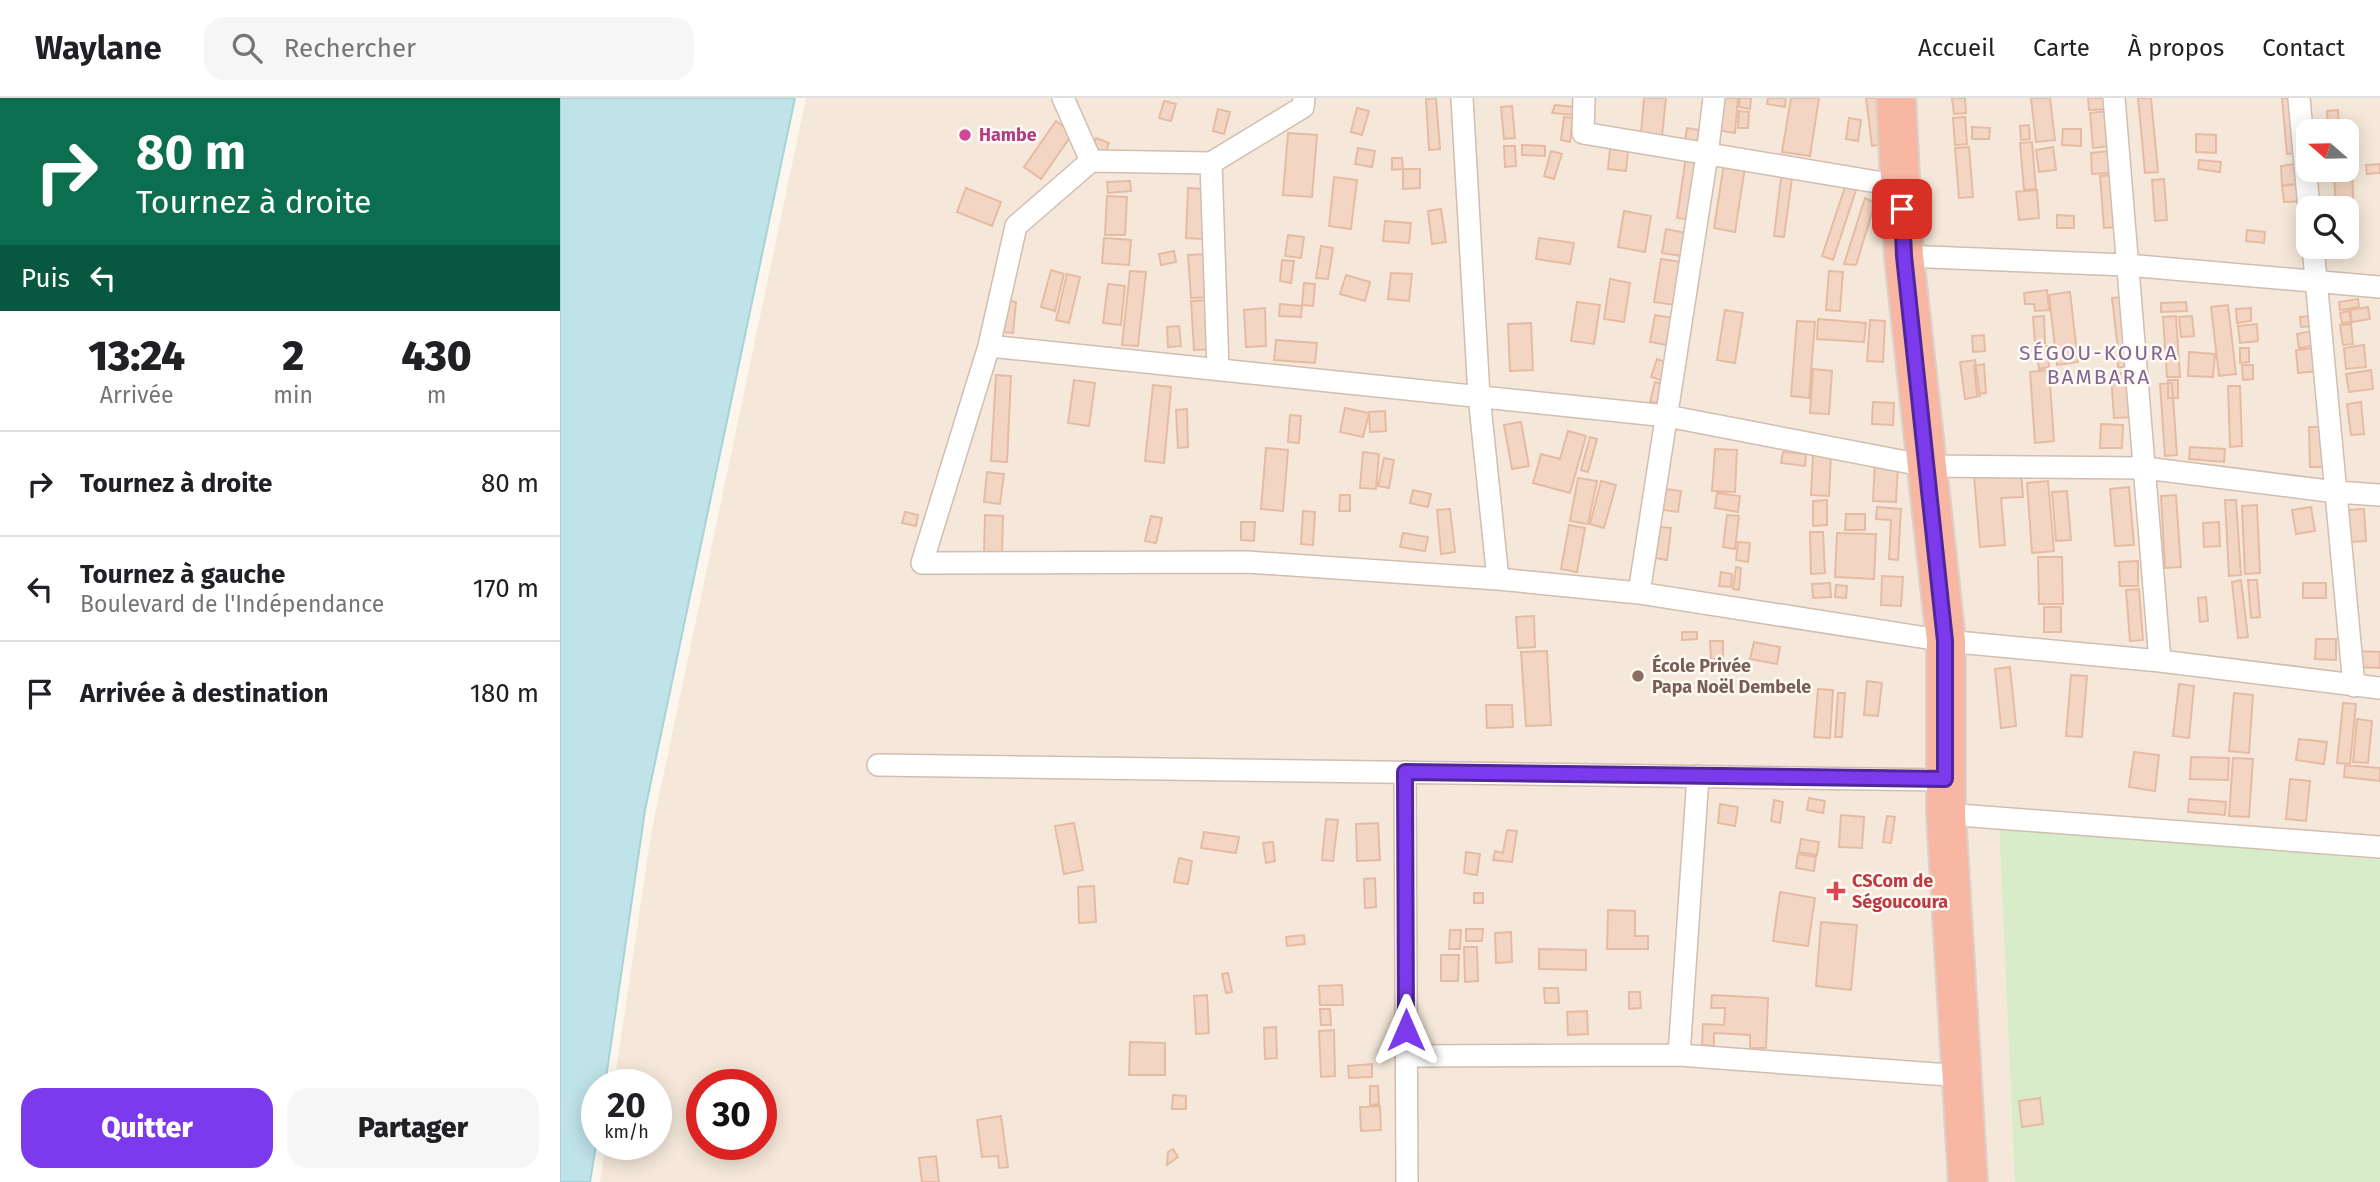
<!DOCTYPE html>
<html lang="fr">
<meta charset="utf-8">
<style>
:root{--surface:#fff;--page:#f6f6f6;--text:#202124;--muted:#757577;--line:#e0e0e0;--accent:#7c3aed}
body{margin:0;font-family:"Fira Sans",sans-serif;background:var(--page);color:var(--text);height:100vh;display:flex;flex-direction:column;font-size:26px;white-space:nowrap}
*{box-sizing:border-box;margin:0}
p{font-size:23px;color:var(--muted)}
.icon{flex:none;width:38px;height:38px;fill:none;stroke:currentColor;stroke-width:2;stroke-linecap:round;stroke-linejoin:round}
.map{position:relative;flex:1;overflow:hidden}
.drawer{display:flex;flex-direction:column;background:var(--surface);width:560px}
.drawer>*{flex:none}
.guide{background:#0b6e4f;color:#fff;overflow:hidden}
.needle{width:46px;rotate:290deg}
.controls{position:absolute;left:1736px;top:21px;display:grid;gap:14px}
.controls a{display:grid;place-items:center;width:63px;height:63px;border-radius:14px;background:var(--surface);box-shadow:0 4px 18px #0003;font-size:35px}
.speed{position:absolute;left:21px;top:971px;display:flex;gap:14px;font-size:35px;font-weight:700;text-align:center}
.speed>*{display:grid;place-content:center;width:91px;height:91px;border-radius:50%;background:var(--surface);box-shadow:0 4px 18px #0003;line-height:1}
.speed small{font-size:18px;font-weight:400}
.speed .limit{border:10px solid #d22;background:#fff;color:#111}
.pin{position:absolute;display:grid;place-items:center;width:60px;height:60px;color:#fff;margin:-30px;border-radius:14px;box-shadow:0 4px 10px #0006}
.me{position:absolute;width:77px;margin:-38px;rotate:0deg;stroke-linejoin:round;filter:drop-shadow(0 0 5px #0008)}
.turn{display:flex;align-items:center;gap:24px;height:147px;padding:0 21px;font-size:32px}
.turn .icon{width:91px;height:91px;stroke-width:2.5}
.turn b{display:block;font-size:49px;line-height:60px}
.then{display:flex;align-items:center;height:66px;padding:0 21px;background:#0003;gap:14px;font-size:26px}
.eta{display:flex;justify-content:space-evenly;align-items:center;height:119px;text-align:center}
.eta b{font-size:42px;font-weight:800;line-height:49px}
.button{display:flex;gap:14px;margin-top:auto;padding:14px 21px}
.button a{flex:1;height:80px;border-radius:21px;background:var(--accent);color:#fff;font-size:28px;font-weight:800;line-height:80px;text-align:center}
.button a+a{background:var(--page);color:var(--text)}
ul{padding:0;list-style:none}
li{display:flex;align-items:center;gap:21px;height:105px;padding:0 21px;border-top:2px solid var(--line)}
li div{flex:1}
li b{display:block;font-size:26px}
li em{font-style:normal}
header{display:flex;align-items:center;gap:42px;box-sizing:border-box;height:98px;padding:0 35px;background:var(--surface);border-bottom:2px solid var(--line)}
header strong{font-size:33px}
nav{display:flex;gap:38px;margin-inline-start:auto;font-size:24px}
.search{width:490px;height:63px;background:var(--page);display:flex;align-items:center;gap:18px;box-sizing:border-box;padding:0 24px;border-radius:21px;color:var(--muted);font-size:26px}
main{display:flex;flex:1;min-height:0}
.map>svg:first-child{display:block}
.residential{fill:#f5e8da;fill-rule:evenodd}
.green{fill:#d8ecc9}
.water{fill:#bfe3e8;stroke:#a5d3da;stroke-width:2}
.building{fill:#f3d5c3;stroke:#e6bba3;stroke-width:2}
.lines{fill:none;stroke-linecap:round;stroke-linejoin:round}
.street-casing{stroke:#d1beb0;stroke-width:24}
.highway-casing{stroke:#dad1cd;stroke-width:42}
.street{stroke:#fff;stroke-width:21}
.highway{stroke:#f7b7a3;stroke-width:38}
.route-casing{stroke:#51269a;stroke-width:18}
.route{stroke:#7c3aed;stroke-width:12}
.hotel-dot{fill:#d1479c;stroke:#fffaf3;stroke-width:2.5}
.education-dot{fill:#8d6e63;stroke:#fffaf3;stroke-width:2.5}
.health-dot{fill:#e0444e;stroke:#fffaf3;stroke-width:2.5}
.labels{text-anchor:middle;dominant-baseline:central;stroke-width:5;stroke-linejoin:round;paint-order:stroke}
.hotel-label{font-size:18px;font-weight:bold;fill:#b23c85;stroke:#fffaf3;text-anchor:start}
.education-label{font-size:18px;font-weight:bold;fill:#785e54;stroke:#fffaf3;text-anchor:start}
.health-label{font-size:18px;font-weight:bold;fill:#be3a42;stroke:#fffaf3;text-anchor:start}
.quarter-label{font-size:21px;letter-spacing:2px;fill:#846695;stroke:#fffaf3}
</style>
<header>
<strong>Waylane</strong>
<div class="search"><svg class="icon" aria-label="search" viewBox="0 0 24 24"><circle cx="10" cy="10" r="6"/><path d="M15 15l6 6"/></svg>Rechercher</div>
<nav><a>Accueil</a><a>Carte</a><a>À propos</a><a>Contact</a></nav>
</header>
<main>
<section class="drawer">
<div class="guide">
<div class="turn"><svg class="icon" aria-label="right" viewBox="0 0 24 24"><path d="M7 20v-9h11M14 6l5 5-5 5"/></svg><div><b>80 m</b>Tournez à droite</div></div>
<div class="then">Puis<svg class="icon" aria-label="left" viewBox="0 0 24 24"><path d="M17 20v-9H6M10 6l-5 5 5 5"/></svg></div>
</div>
<div class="eta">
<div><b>13:24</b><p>Arrivée</p></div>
<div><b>2</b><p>min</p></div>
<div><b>430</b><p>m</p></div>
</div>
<ul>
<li><svg class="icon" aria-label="right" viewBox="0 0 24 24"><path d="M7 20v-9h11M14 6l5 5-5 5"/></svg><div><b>Tournez à droite</b></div><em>80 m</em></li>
<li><svg class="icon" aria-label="left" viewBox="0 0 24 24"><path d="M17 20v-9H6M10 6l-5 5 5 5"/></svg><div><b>Tournez à gauche</b><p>Boulevard de l'Indépendance</p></div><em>170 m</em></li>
<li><svg class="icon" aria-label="arrive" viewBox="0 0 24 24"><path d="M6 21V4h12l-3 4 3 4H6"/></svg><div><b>Arrivée à destination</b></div><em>180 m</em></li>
</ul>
<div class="button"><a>Quitter</a><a>Partager</a></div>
</section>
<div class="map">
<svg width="1820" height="1084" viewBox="0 0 1820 1084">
<rect width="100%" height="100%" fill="#fdf6ec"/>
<path class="residential" d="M246,0H1820V1084H40L45,1047L96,1046V987H54L91,736ZM1748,33H1787V72H1748ZM1748,110H1787V149H1748ZM142,987H201V1046H142Z"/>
<path class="green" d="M1439,725L1820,762V1084H1455Z"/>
<path class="water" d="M0,0H235L85,712L45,987H37V1041L30,1084H0Z"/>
<path class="building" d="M876,0L880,51L869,52L866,1Z
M1084,0H1106L1102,38L1081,36Z
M1161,0H1178L1175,35L1157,32Z
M1180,0H1191L1190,11L1179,9Z
M1208,0H1226L1225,9L1207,6Z
M1231,0H1259L1250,58L1222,54Z
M1306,0H1319L1324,46L1312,48Z
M1392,0H1405L1406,15L1394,16Z
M1471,0H1490L1495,42L1476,44Z
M1528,0H1546L1547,11L1529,12Z
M1578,0H1591L1598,74L1585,75Z
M1722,0H1733L1737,55L1727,56Z
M604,3L616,6L611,23L599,20Z
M995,7L1014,9L1013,17L992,15Z
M952,8L955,40L944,41L941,9Z
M797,10L809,13L802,37L791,34Z
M658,11L670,14L664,36L653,33Z
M1778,12L1779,33H1768L1767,13Z
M1179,13L1189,14L1188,30H1178Z
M1548,13L1551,48L1533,50L1530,15Z
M1004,19L1013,20L1010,44L1001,42Z
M1405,19L1407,46L1395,47L1393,20Z
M1289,20L1301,22L1298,43L1286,41Z
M496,23L513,35L481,81L464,69Z
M1469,27L1470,41L1461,42L1460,28Z
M1412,29L1430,30L1429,41H1412Z
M1127,30L1139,32L1137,46L1125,44Z
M1503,31H1521V48L1502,47Z
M728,35L757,37L752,99L723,97Z
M1636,36L1656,37V55L1636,54Z
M536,40L549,45L545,55L532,51Z
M1472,44L1476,91L1464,92L1460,45Z
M962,47L985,48V58L962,57Z
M944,48H955L956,68L945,69Z
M1409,49L1413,99L1399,100L1395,50Z
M1493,49L1496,72L1479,74L1476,52Z
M798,50L815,53L812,69L795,66Z
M1050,51L1068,53L1066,73L1048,71Z
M991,53L1002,56L994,81L984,78Z
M1549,53L1550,75L1532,76L1531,55Z
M1126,58L1149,61L1139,123L1117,120Z
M832,60H842L843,71L832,72Z
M1639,62L1661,64L1660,74L1638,71Z
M1164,66L1185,69L1175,134L1154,130Z
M1734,66L1736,86L1722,87L1721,68Z
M1820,66V75L1807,76L1806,67Z
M843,71H860V90L843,91Z
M1222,72L1233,73L1224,139L1214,138Z
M1792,74L1795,142H1787V110H1776L1774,75Z
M1289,77L1300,80L1273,162L1262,158Z
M1553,77L1557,129L1544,130L1540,78Z
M774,79L797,82L791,131L769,128Z
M1604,81L1607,122L1595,123L1592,82Z
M570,83L571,93L548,95L547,84Z
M1741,86L1743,103L1724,104L1722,88Z
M406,90L441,104L432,128L397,114Z
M628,90L645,91L643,141L626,140Z
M1477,92L1479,120L1459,122L1456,94Z
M547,98L567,99L565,137H545Z
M1305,100L1315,105L1296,167L1284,166Z
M881,111L886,144L872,146L868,113Z
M1064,113L1091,118L1085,154L1058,149Z
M1497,117L1514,118V130H1497Z
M825,123L851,125L849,145L823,143Z
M1106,131L1126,135L1122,158L1102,155Z
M1687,132L1705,134L1704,145L1686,143Z
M728,137L744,139L741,160L725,158Z
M544,140L571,142L569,167L542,165Z
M979,140L1014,145L1010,166L976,161Z
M761,148L773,150L768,181L756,180Z
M614,153L616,164L601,167L599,156Z
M647,156L650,199L631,200L628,157Z
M1101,161L1122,164L1115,207L1094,204Z
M722,162L734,163L731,185L720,183Z
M491,172L504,176L495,213L481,209Z
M570,173L586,174L578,248L562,247Z
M1269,173L1283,174L1280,213L1266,212Z
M831,175L852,176L849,203L828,201Z
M507,176L520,179L509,225L496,222Z
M786,177L810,184L805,203L780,196Z
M1050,181L1070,185L1064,224L1044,221Z
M744,185L755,186L753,208L742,207Z
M548,186L565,188L561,227L543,225Z
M1487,192L1489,212L1475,213L1474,206H1465L1464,195Z
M1510,194L1518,264L1497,267L1489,197Z
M1566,198L1572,250L1558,251L1552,200Z
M1798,201L1799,209L1780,212L1779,204Z
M445,202L456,204L453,235L441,234Z
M650,202L654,251L634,252L631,203Z
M1017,204L1040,207L1034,246L1011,243Z
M1626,204L1627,213L1601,214V205Z
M720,206L742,208L741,219L719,218Z
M1668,207L1676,276L1659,278L1651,209Z
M1808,209L1810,221L1792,224L1790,212Z
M705,210L706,248L686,249L684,212Z
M1691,210V223L1677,225L1676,211Z
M1165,212L1183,215L1175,265L1157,262Z
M1789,213L1791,224L1782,225L1780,215Z
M1095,217L1113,220L1108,247L1090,244Z
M1484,218L1485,245L1475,246L1473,219Z
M1616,218L1620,279H1607L1603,219Z
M1632,218L1634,238L1621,239L1619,219Z
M1752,218L1753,228L1741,229L1740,219Z
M1258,221L1306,225L1304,244L1257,241Z
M1310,222L1325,223L1323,264L1307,263Z
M1237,223L1255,224L1249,300L1231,298Z
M971,225L973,272L950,273L948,226Z
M1697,226L1698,243L1680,245L1678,228Z
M1791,226L1793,246L1783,247L1780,227Z
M619,228L621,248L608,249L607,229Z
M1754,233L1757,247L1739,250L1737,236Z
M1424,237L1425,253L1413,254L1412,238Z
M716,242L757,245L755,265L714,262Z
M1804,247L1806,269L1786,271L1784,250Z
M1487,248L1489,269L1479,271L1476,249Z
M1680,250H1689V264L1680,265Z
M1757,250L1759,273L1738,275L1736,252Z
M1629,254L1655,256L1653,279L1628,278Z
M1557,257H1571V269H1558Z
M1097,261L1110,266L1104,283L1091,279Z
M1415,262L1420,298L1405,301L1400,264Z
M1424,266L1426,295L1417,296L1414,268Z
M1682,267H1693V281L1683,282Z
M1253,271L1272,273L1269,316L1250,315Z
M1489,272L1494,343L1475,345L1470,274Z
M1811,272L1813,291L1789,294L1786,276Z
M1572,274L1575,319L1554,320L1551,276Z
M436,277L451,278L447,364L431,363Z
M514,282L535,285L529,328L508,325Z
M1608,282H1618V300H1608Z
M1095,284L1105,287L1100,306L1090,304Z
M1612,285L1617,357L1605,358L1600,286Z
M593,287L611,289L604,365L585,363Z
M1668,288H1680L1682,348L1670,349Z
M1313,304L1334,305L1333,327L1312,326Z
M1801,304L1804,336L1791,337L1787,306Z
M785,310L809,315L803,339L780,334Z
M627,311L628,349L618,350L616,312Z
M825,313L826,333L810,334L809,314Z
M730,317L741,318L739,345L728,344Z
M961,324L969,368L952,371L944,327Z
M1541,326L1563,327L1562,350H1540Z
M1749,329H1764L1765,369H1750Z
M1008,333L1026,338L1010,395L973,385L981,356L1000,361Z
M1030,339L1037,341L1028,374L1021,372Z
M1630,349L1665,351L1664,364L1629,361Z
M706,350L728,352L723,413L701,411Z
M1155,351L1177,352L1175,394L1152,393Z
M803,354L819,356L816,391L800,390Z
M1223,354L1246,356L1245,368L1221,365Z
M1253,356L1271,357L1269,398L1251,397Z
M824,360L834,362L829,390L818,388Z
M1315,364L1338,366L1336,404L1313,403Z
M427,374L444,376L440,406L424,404Z
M1461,374L1463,399L1441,400L1445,447L1420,449L1414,378Z
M1018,380L1037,383L1028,426L1010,423Z
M1041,383L1056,387L1044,430L1030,426Z
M1488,383L1494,453L1472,455L1467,385Z
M1569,389L1574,447L1555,448L1550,391Z
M1105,391L1121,393L1118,414L1103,412Z
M853,392L871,396L868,409L850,405Z
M1507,393L1511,442L1496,443L1492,394Z
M1157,395L1180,398L1178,414L1155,410Z
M780,397H790V413H779Z
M1616,397L1621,469L1605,470L1601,398Z
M1267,402V427L1253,428V403Z
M1665,402H1676L1681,477L1669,478Z
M1697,407L1700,475L1685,476L1682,408Z
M1317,409L1341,411L1338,462L1329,461L1331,422L1316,421Z
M1751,409L1755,433L1736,436L1732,412Z
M890,411L895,454L881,456L877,412Z
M1804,411L1806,443L1789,444L1787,412Z
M743,413L755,414L753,447L741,446Z
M345,414L358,417L356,428L342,425Z
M1286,416H1305V432H1285Z
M425,417L443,418L442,455H424Z
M1167,417L1179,418L1175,451L1163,449Z
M591,418L602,420L596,445L585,443Z
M681,424H695L694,443L681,442Z
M1659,424L1660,448L1644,449L1643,425Z
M1009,427L1025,430L1017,474L1001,471Z
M1100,429L1111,430L1107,462L1095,460Z
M1250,434H1263L1265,475L1251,476Z
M843,435L868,439L865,453L840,449Z
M1277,435L1316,436L1314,481L1275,479Z
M1178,444L1190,445L1188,464L1176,462Z
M1478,459H1502L1503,506H1479Z
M1578,463V488H1560L1559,464Z
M1176,469L1181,470L1179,492L1173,491Z
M1161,474L1172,476L1171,489L1159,488Z
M1322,478L1343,479L1341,508L1321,507Z
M1681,482L1688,539L1678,540L1672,484Z
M1688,482H1697L1700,519L1691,520Z
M1270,485L1271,499L1253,500L1252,486Z
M1743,485H1766V500H1743Z
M1276,487L1287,488L1286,500L1275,499Z
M1579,491L1583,542L1570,543L1566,492Z
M1646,499L1648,523L1640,524L1638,500Z
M1484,509H1501V534H1484Z
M974,518L975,549L958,550L956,519Z
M1122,534H1137V541L1122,542Z
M1756,541H1776V562L1755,561Z
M1150,543H1163V561H1151Z
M1194,544L1220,549L1217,566L1190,561Z
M987,553L991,627L966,628L961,554Z
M1799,553L1820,554V570L1798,569Z
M1450,569L1456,628L1441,630L1435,571Z
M1511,577L1527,578L1522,639L1506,638Z
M1307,583L1322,585L1318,618L1304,617Z
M1619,586L1634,588L1629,640L1613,638Z
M1258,591L1273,592L1270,640L1254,639Z
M1278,595H1285L1282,639H1275Z
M1674,595L1693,597L1689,655L1669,653Z
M1783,605L1796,606L1790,666L1777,665Z
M926,607H952L953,629L927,630Z
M1797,621L1812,623L1808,665L1793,664Z
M1739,641L1767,644L1764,666L1736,662Z
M1574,654L1599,657L1595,693L1569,689Z
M1631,659L1669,660L1668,682L1630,681Z
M1673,660L1693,661L1689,719L1669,718Z
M1785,667L1820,670V683L1784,679Z
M1730,681L1750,683L1746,723L1726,721Z
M1249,700L1265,703L1263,715L1247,712Z
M1629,701L1666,704L1665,717L1628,714Z
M1214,702L1223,704L1220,725L1211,723Z
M1160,706L1178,709L1175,728L1158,725Z
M1281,717L1304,719L1302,750L1279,749Z
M1327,718L1335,719L1331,745L1323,744Z
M766,721L778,722L773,763L762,762Z
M514,725L523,772L504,776L495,728Z
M818,725L820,762L797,763L796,726Z
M947,732L957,733L952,764L933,762L935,753L943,755Z
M644,734L679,739L676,755L641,750Z
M1241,741L1259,744L1257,757L1239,754Z
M713,744L715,763L706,765L703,745Z
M906,754L920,756L917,777L904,775Z
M1238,756L1256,759L1254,773L1236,770Z
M619,760L632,763L628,786L614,784Z
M815,780L816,809L805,810L804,781Z
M534,788L536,824L519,825L518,789Z
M1220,794L1255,800L1248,848L1213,843Z
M914,795H923V805H914Z
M1048,812L1075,813V838H1088V851H1047Z
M1261,824L1297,827L1291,892L1256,888Z
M906,831H923L922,843H906Z
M890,832H901L900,851H889Z
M951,834L952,864L936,865L935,835Z
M744,837L745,846L727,848L726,839Z
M904,849H917L918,883L905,884Z
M979,851L1026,852V872L979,871Z
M881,857H899L898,883H881Z
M668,875L672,894L666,895L662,876Z
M782,887L783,907H760L759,888Z
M984,890H998L999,905H985Z
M1069,894H1080L1081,910L1069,911Z
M647,897L649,935L636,936L634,898Z
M1152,897L1208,900L1206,950H1190V937L1154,935V948L1142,947L1143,926L1164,927L1165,910H1151Z
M760,911H770L771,927H761Z
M1027,913L1028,936L1008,937L1007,914Z
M716,929L717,960L705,961L704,930Z
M774,932L775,978L761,979L759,933Z
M570,944L605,945V977H569Z
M812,966V979L789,980L788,968Z
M810,988H818L819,1006L810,1007Z
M613,997L626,998V1011H612Z
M1480,1000L1483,1026L1462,1029L1459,1003Z
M820,1008L821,1032L801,1033L800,1009Z
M441,1018L448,1069L439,1070L438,1058L422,1059L417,1022Z
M613,1051L618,1059L607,1067L608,1054Z
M376,1058L379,1084H362L359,1060Z"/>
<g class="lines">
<defs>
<path id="street" d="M503,0L531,63
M744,0L743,9L651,65L531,63L456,128L429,248L362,465L687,464L938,481L1079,495L1386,543L1600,563L1820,590
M902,0L919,298L938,481
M1024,0L1023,35L1341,88
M1554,0L1600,563
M1739,0L1749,110
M651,65L658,271
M1753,149L1794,588
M1344,158L1567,167L1820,189
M429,248L1107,318L1367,368L1585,370L1776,394L1820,397
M1079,495L1147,57L1154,0
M318,667L1385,682
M845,674L847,1084
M1386,716L1820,749
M1119,957L1138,678
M846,958L1119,957L1402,978"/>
<path id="highway" d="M1336,0L1344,158L1386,543V716L1408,1084"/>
</defs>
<use href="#street" class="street-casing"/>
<use href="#highway" class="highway-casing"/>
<use href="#street" class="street"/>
<use href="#highway" class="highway"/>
</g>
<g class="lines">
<defs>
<path id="route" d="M846,932L845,674L1385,681V543L1344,158L1342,111"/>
</defs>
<use href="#route" class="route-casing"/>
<use href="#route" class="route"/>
</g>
<circle class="hotel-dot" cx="405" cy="37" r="7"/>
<circle class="education-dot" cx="1078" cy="578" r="7"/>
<path class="health-dot" d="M1272.5 782.5h7v7h7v7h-7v7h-7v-7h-7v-7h7z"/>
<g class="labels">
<g class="hotel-label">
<text x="419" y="37">Hambe</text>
</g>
<g class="education-label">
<text x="1092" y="568">École Privée<tspan x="1092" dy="21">Papa Noël Dembele</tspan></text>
</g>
<g class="health-label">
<text x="1292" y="783">CSCom de<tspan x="1292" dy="21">Ségoucoura</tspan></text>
</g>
<g class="quarter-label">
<text x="1539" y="255">SÉGOU-KOURA<tspan x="1539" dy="24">BAMBARA</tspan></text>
</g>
</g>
</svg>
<div class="controls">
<a><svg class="needle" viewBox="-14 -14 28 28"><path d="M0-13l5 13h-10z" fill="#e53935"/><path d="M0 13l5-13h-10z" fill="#757577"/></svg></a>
<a><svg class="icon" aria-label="search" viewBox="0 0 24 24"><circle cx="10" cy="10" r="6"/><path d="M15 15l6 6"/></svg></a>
</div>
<div class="speed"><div>20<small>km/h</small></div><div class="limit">30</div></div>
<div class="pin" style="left:1342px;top:111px;background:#d93025"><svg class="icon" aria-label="arrive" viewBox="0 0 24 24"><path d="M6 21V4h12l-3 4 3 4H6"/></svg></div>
<svg class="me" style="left:846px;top:932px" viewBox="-20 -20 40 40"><path d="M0-17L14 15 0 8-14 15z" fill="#7c3aed" stroke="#fff" stroke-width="4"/></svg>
</div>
</main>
